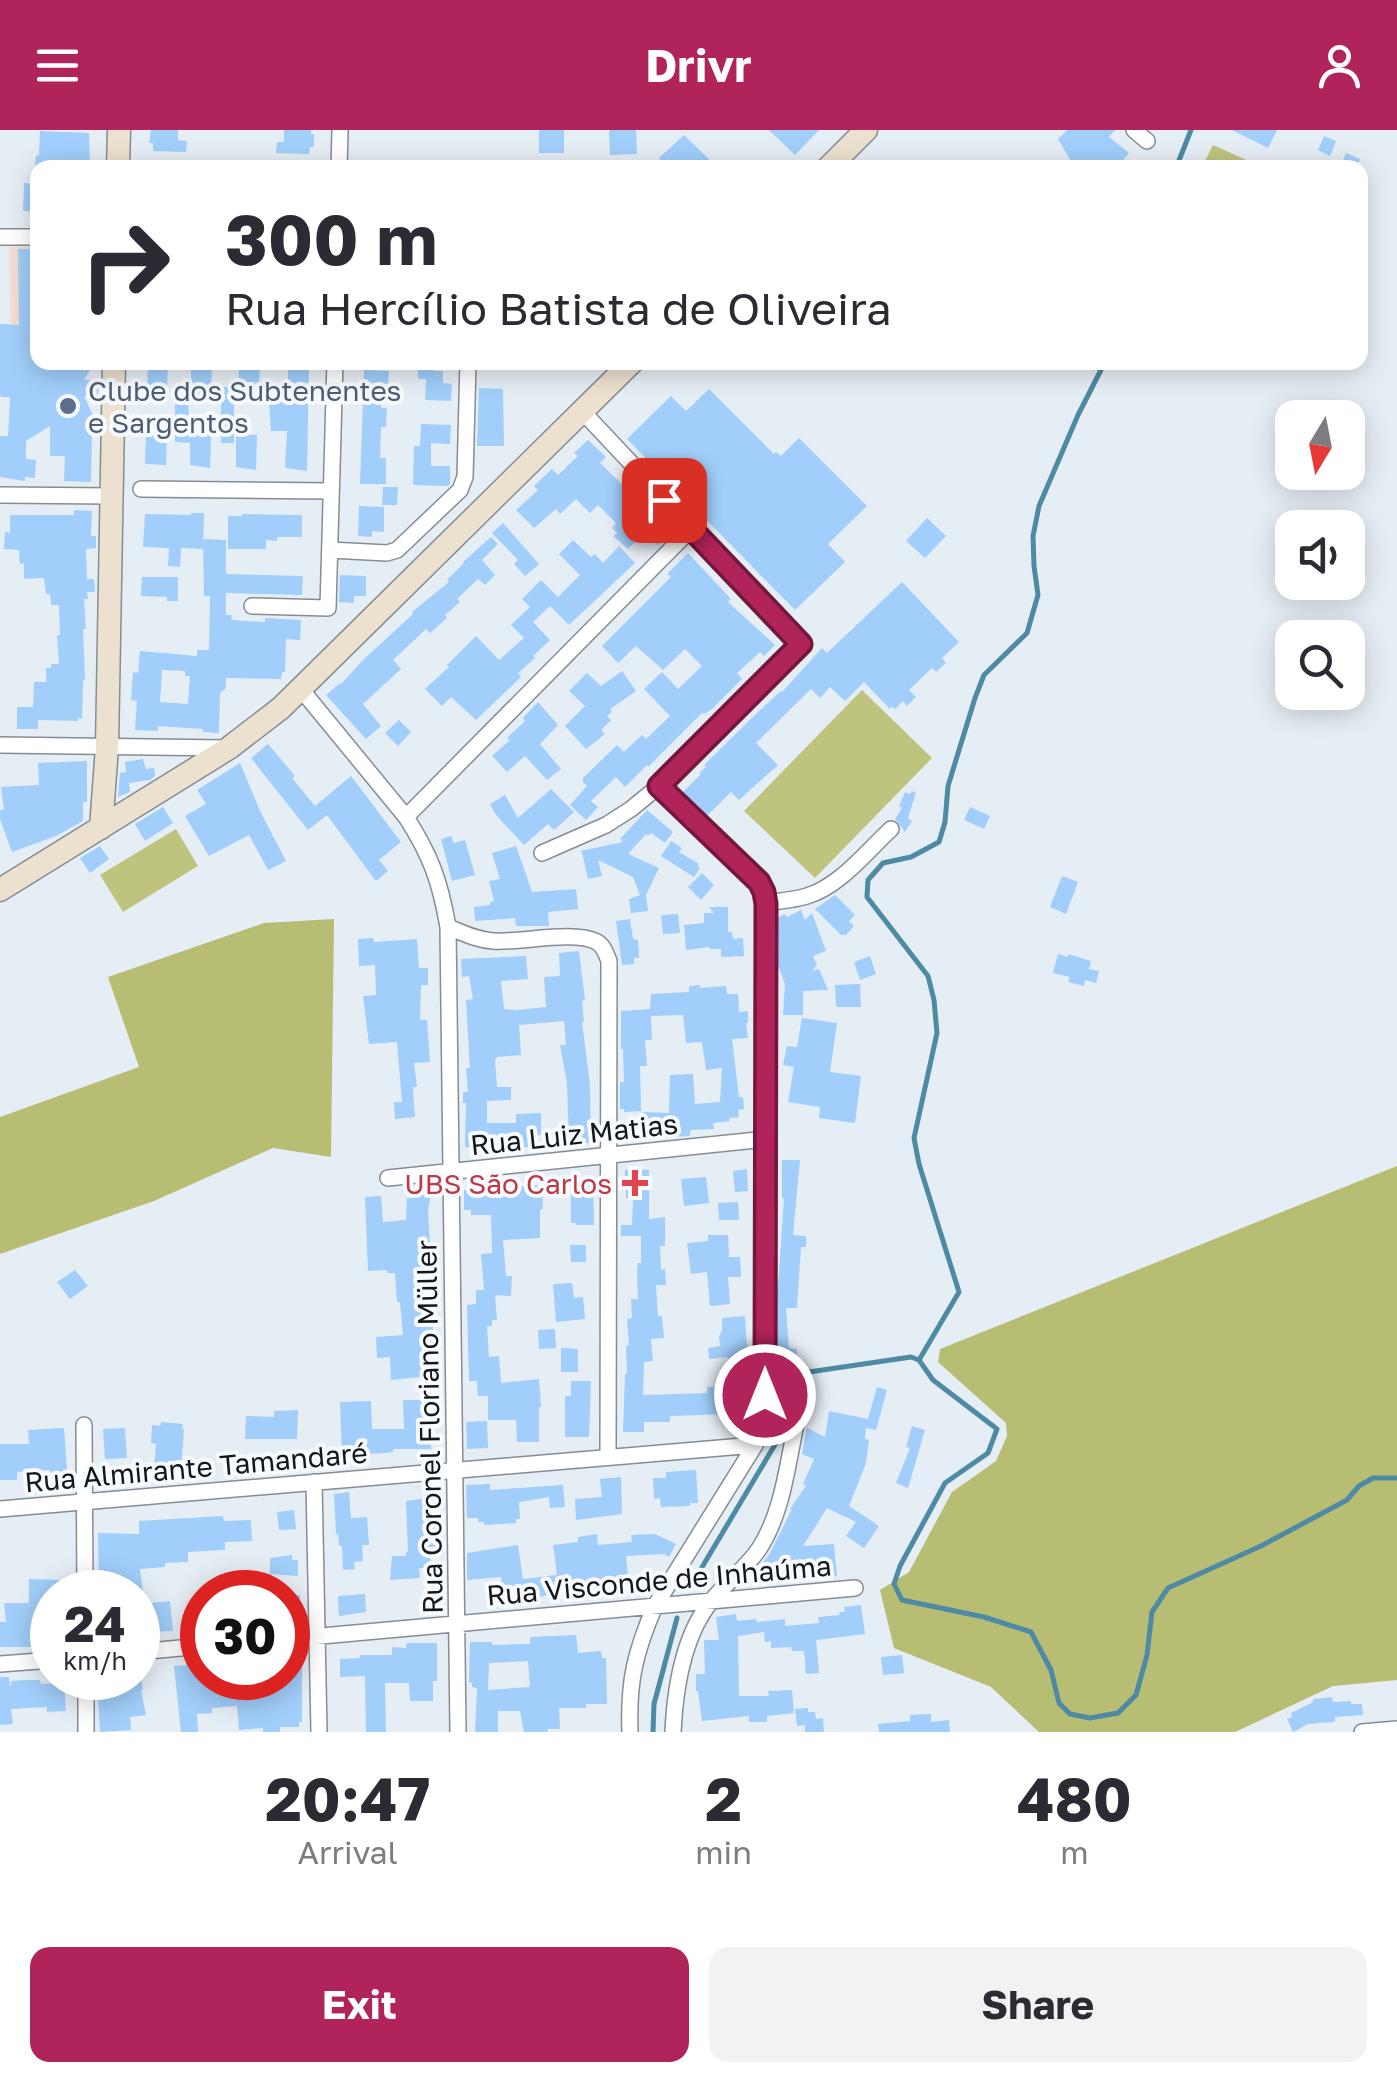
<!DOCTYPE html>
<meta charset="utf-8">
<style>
:root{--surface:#fff;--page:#f2f2f3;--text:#2b2b33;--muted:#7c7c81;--accent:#b1235b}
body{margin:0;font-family:"Golos Text",sans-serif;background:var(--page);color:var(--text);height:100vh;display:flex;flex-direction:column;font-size:38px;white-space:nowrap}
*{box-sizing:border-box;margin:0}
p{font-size:32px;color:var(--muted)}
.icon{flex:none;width:55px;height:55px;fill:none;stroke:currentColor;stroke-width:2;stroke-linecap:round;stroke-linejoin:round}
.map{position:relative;height:1602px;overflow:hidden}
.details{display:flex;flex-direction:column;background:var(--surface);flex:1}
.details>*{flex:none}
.guide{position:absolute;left:30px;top:30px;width:1338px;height:210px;border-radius:20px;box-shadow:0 5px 25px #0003;background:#fff;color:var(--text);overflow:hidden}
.needle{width:65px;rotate:190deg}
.controls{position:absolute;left:1275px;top:270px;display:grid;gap:20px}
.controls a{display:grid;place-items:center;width:90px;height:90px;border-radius:20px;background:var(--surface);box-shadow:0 5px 25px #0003;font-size:50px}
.speed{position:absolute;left:30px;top:1440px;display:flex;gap:20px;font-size:50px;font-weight:700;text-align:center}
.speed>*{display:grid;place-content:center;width:130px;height:130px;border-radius:50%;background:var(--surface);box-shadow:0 5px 25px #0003;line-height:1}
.speed small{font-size:25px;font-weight:400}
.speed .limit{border:15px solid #d22;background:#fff;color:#111}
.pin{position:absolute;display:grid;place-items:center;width:85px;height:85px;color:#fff;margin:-42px;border-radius:20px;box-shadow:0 5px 15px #0006}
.me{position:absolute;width:110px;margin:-55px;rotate:0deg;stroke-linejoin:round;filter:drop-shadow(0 0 8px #0008)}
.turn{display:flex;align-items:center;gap:35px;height:210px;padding:0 30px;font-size:45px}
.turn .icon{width:130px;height:130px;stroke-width:2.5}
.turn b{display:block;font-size:70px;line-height:85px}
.eta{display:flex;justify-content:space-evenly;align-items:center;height:170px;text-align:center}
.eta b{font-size:60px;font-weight:700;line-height:70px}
.button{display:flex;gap:20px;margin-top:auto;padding:20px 30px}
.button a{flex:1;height:115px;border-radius:20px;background:var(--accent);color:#fff;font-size:40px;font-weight:700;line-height:115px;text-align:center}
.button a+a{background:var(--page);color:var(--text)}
header{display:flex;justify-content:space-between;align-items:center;height:130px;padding:0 30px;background:var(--accent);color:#fff;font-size:45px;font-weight:700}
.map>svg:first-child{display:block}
.education{fill:#f5ddd3}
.green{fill:#bec47e}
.forest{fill:#b7bd73}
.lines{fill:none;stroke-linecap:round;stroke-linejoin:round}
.stream{stroke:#4e8aa4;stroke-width:5}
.building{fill:#a1cefa;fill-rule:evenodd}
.street-casing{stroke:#858c93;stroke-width:18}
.secondary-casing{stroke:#858c93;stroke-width:25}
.street{stroke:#fff;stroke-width:15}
.secondary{stroke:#ece0ce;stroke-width:22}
.route-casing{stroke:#73173b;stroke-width:25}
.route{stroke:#b1235b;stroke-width:18}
.service-dot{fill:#5c6f8a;stroke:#f7fafe;stroke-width:4}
.health-dot{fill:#e0444e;stroke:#f7fafe;stroke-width:4}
.labels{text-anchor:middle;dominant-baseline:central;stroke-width:8;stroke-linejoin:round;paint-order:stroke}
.service-label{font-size:28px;fill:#4e5e75;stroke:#f7fafe;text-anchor:start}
.street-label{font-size:28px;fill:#141719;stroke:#f7fafe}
.health-label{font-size:28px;fill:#be3a42;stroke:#f7fafe;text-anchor:end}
</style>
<header><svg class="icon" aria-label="menu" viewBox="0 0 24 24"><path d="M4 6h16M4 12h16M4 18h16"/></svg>Drivr<svg class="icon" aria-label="person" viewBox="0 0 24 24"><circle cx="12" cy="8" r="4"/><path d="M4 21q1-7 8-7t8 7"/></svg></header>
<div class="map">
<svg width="1397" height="1602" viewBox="0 0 1397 1602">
<rect width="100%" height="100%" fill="#e6eef5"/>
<path class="education" d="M9,117H37V213H11Z"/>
<path class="green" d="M1213,15L1262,37H1202Z
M862,560L932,628L815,748L744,681Z
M176,699L198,736L123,782L100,745Z"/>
<path class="forest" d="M334,789L331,1027L273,1018L154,1071L0,1124V987L139,937L108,847L264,793Z
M1397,1036V1550L1333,1556L1235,1602H1039L991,1557L894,1518L880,1460L909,1442L952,1362L996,1331L1007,1306L1006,1293L938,1232L940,1219Z"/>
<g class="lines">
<path class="stream" d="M1176,38L1191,0
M1105,232L1078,285L1039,376L1033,406L1034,436L1038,465L1027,503L984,545L975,568L948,656L945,692L939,712L911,727L883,733L868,750L867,767L928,846L934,870L937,903L914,1008L919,1034L959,1162L919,1230L933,1250L997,1299L988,1323L945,1353L900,1436L894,1454L902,1470L984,1487L1031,1502L1051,1540L1059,1573L1070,1584L1090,1588L1118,1583L1136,1565L1147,1525L1152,1482L1168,1458L1261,1416L1347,1370L1359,1356L1373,1348H1397
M794,1263L809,1242L911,1227L919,1230
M689,1459L776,1313L783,1290
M653,1602L654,1574L677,1488"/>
</g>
<path class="building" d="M151,0H178V10L187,11L186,22L153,21V13H149Z
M284,0H311V4H314V17H310L309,24L276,23L277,12H284Z
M539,0H564V23H539Z
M609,0H636L637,24L610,25Z
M769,0H819L795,25Z
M1067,0H1115L1109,7L1129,23L1116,38H1078L1071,31L1058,9Z
M1232,0H1277L1268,18Z
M40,1L89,3L90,36L51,34V38H35L36,25L39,26Z
M684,5L718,38H668L659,28Z
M1324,6L1336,11L1330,26L1318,20Z
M1346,23L1360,29L1356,38H1340Z
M24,53L38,54V82L23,81Z
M18,119H38V232H95L84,250H99L98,267L84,266L98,296V300L92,301L91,352L64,351L65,326H50V296L26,311V329L36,330L35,348L25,347V351L0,347V306H8L10,267H1L0,264V194L19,195Z
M148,232H168L167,264H147Z
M191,232H212L211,266L191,265Z
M418,232H434V241H443V253L452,254L451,271L425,270L426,249H418Z
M297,233H309L307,341L285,338L287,301H271L269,271H288V235H297Z
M239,234L260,235L259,255H264V267L238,266Z
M364,240L389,241L388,254H382L381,278H387L386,297H381L380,328H386V354H360Z
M221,257H234V313H221Z
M479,258L503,259L504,316H477Z
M709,259L774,324L776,322L781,326L799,308L867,376L828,414L845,432L795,480L627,309L671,266L686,281Z
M175,269H188L190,313L175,312Z
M421,294L451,295L450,314L431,313V336H450V354L448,356L413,355L414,316H420Z
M146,301L167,302L166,335L145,334Z
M190,303L211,304L210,338L190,335Z
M236,304L257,305L256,340L236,337Z
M588,310L606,327L600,333L634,366L623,380L626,382L631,377L650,392L653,388L669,403L658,415L645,403L628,419L613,406L617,403L612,398L616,393L598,375L590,383L576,369L560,384L556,379L534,398L516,380L538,360L534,356L552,339L558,345L578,326L574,323Z
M383,357H398L397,375H382Z
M359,376L384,377V402L372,401V407L358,406Z
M74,380L92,381L91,406H96V418L86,419L87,449H94L95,462H87L88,469H84L86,499H83L85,550H83L82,589L78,588V591L38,590V599H17V577H33L34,552H46V538H51V534H59L57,505H60L59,475H51L50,464H46L44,448L24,449V433L20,434L19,420L4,419L5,402L10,403V385H74Z
M191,383H204L203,419L181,418L180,437L168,436L169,418L143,417L145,384L191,385Z
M242,384L302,385V407H277V411L266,410V419H228V386H242Z
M927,388L946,406L925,428L906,411Z
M503,393L539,434L525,446L514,434L518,430L492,403Z
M491,407L498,414L482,430L495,445L485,455L478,449L457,469L460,472L445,485L447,488L430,503L426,499L393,530L401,539L363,574L381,596L366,609L326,565L340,553L341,554L363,530L413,484L412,482L449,452L447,450L464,433L463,432Z
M203,409L226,410V444L303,446L302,465L226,463V485H232L231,490L265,492V488L301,490L300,510L286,509L285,542H282L281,549L226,548V558L220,563L219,603L203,602V599L158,596V601L135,600L137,571L131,570L133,542L138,543L140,521L197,526V520H209L210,466H204ZM162,540L185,541V546H190L188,574L160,572Z
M573,410L591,427L595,424L603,433L619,416L635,433L569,495L550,476L533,492L550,510L533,526L535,528L518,543L521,547L476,590L451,567L442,576L425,559L449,537L447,535L476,506L499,530L524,508L511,495L530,477L522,469L541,450L558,467L580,445L559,424Z
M688,423L731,469L728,472L775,515L764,526L760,522L737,543L742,549L712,579L704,584L702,583L648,637L647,635L625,657L616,647L591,671L598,677L586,690L570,675L587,656L583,652V648L617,615L624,622L642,605L646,609L670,586L644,559L662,542L678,559L702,536L685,519L663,540L636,516L618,533L602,516L671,447L667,444Z
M340,445L366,446V466H354V473L339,472Z
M142,447H178V471H167V467L141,466Z
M902,452L959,512L942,528L946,533L936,542L932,538L909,560L916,567L907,576L903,571L895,579L892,576L890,579L864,552L845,571L830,557L820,568L811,559L756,613L778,635L739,670L731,662L707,686L682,663L701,644L699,643L706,637L704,635L759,581L781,561L782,562L822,518L827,523Z
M622,541L636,561L610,579L612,582L607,586L611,590L601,600L605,604L586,619L565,596L585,576L569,561L587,543L601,556Z
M538,572L558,595L540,614L561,639L547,650L525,626L507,642L492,626L510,610L507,608L525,591L523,588Z
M399,590L411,602L398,616L385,603Z
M268,614L295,646L292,648L315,676L351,646L401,712L379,730L388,741L376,751L327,685L308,700L251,628Z
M143,629L146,639L154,638L155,646L150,650L129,653L130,662L118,667L120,643L126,642L125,632Z
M87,631V672H83V691L56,706L12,722L0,689V680L4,679L1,657L39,655L38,633Z
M240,633L260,681L286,731L268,740L249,705L209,726L185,686L206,674L197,660Z
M551,659L574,682L554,700L548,694L524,715L496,685L490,674L505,665L518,688Z
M912,661L916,663L908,688L912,691L905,702L895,689L902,678L899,676L905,662L910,664Z
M163,677L173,693L145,711L135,694Z
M970,677L990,686L984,699L964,690Z
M647,680L673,702L665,713L651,703L648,706L646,704L628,724L659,738L646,765L648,781L631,783L629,769L640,765L633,747L598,730L602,746L588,749L582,722L580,721L623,712L620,709Z
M452,706L453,713L465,710L475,745L452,751L441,709Z
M671,711L682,718L679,722L699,734L697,736L700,738L694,747L661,726Z
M100,716L109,729L90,743L80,728Z
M516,716L532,762L576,759L578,779L548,782L549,796H516L515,788L475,791L474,777L490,775V772L494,771L489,751L500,749L492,723Z
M702,743L714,755L701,770L688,757Z
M1062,746L1078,752L1066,784L1050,777Z
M835,765L855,785L849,791L854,796L846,805H841L815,779Z
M709,777H728V802H732L733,809L743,808L744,826L721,827V819H710V817L686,820L684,795L704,793V783H714Z
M801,780L805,790L812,783L826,821L813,826L817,835L812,841L819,839L828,860L803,861V885H783L785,854L777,833V788L785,784L787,787Z
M678,784L680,803L663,804L661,785Z
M630,789L633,809L638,810L639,828H634V834L622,835L616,791Z
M373,808L374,812L417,809L419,838H428V855H421L420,890H427L430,932L414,933L417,957H413L415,987L395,989L394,972H402L397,912L369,914L363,866L376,865L375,835L359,836L358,809Z
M579,821L585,870L582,871L584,892H582L590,954L591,1013H569L567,953L560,915H566L564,891L519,895L521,925L497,927L495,930L497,957H511V970L487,971V993H516V984L541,983V1005H535V1017H516V1009H486V1018L465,1017L466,973H463V962H468L466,938H470L466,870L473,869L469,846L462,847L461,829L526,826L528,849L501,851L504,879L516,880L546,877L544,847L560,846L559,823Z
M1058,824L1068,827V824L1091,831L1089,839L1099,841L1096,853L1085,850L1084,856L1068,852L1070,847L1053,843Z
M870,826L876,844L860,850L854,832Z
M860,854L861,877H836L835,855Z
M700,855V858L726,856L727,864H738L739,882L748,881V893H746L748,908L732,909L739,967H743L744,979L738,980L739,987L729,988L730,991L713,993L714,999L690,1000V1006L668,1007V1004L643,1005V982L669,983L670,945L693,944L695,974L720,972L722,938L706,940L702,912L686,913L683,885L651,886L652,910H645L647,936H640L641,981L624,982V979H620V952H624L623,919H621V881L650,879L651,864L689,862V856Z
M802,888L837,893L830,942L861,946L855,993L819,988L820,977L788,972L794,937L783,935L787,916L797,917Z
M782,1030H800L793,1105L806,1106V1117H801L797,1178H786L789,1218L797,1219L796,1234L776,1233V1157H778L784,1068H782Z
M747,1039L748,1061L735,1062L733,1041Z
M625,1040H649V1089L665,1087V1116H660L661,1140L665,1139L666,1155H656L658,1186H662L664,1208L651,1209L653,1231L644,1232L643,1265L707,1263V1257H728V1227L709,1229L708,1218L720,1216L719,1206L722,1201V1188L745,1186L748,1233H751V1259H747L749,1286L730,1287V1284L670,1286V1292H644V1302H623L625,1244H627L626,1216L629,1215L627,1189L632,1188L631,1169H638L637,1140L638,1133H641V1106H621V1095H632L633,1068H626V1058H621V1047H625Z
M706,1047L709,1073L684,1076L681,1049Z
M571,1051H593L594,1095H576V1093H571Z
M542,1055L543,1079L540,1080V1108L503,1110L506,1146H512L511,1166L495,1165L497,1190H492V1196H487L489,1227L499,1226L501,1253L539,1249L541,1277H539V1312H517L516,1290H488V1266H478L477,1251H469L467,1175L476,1174V1160H484L481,1124L492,1123L491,1085H471V1080H464V1060Z
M411,1063L431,1064L428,1081L433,1168H430L433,1194V1223H430L432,1246L391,1250L390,1227L377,1228L376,1207L403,1205L400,1172H397L395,1143H387V1140L368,1141L365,1067L381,1066L383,1092L406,1090L407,1068H410Z
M738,1072L739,1090H719L718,1073Z
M708,1105H728L729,1127H740L741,1147H728L730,1174L710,1176L707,1142L691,1144L687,1113L708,1111Z
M570,1115H586V1132H571Z
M75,1140L88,1156L70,1169L57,1152Z
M572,1153L574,1168L583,1167L585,1189L556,1192L553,1154Z
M555,1199L556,1218L539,1219L538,1200Z
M561,1218L578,1219V1242H561Z
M571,1251H591L589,1307H565V1266H571Z
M877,1257L887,1260L876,1300L866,1298L865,1309L869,1310L866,1333L849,1376L879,1396L864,1418L846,1406L856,1392L827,1378L803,1416L834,1414L837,1446L810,1448L809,1451L775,1450L773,1454L768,1455L757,1448L753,1453L748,1449L769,1425L792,1379H790L806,1356L803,1354L814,1329L802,1324L807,1298L825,1307L829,1281L868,1289Z
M403,1270H424V1290H430L431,1319H393V1322L387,1323L342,1325L340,1272L371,1271L372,1299H404Z
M298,1280L297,1309H245L246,1286L274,1287V1281Z
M487,1291L488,1318L467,1319L466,1292Z
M161,1292L183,1294L182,1299H184L181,1341L154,1339L156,1314L151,1313L152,1295L160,1296Z
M912,1296L925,1300L908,1358L896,1353L910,1318L906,1317Z
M64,1298L68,1353L51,1354L50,1340L17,1342V1350H0V1314H29L28,1300Z
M125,1298L127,1328L105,1329L103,1299Z
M696,1340L698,1373H690V1376L661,1377L660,1368L654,1369L653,1348H666V1342Z
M621,1347L622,1384L576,1390L575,1369L602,1367L600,1349Z
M490,1354V1360L563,1355L565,1377L550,1378L549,1367L519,1372L520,1389H516V1393L484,1395V1392H478V1388H467L466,1355Z
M349,1362L351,1388L367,1387L369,1415H362L363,1431L354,1432L355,1439L343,1440L342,1416H339L338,1404H336L334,1364Z
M426,1368V1376L439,1375V1416L430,1417L431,1438H419L420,1448L390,1450L392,1426H406V1422H408L406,1371Z
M294,1380L296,1399L279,1400L277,1382Z
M223,1386L224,1391L251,1390L252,1411L225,1412V1420L188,1422V1432L165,1433V1437L140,1439L143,1462H99L98,1403L139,1404V1391Z
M597,1404L598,1415L632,1412L631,1405L655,1404L676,1414L669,1427L664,1424L626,1426L629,1454L573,1460L538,1467L537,1465L503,1467L501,1447L467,1450V1423L518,1415L523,1449L557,1445L553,1415L578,1412V1407Z
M292,1425V1430H298V1446L270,1444V1428Z
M29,1449L61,1450V1462H52V1513H32V1517H0V1492H6L4,1473H29Z
M365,1464L366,1482L339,1486L338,1466Z
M300,1465V1497L290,1498L289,1466Z
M170,1471L173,1501L145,1502L143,1474Z
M861,1475L865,1504L816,1510L819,1543L806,1544L804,1521H792L791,1517L771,1518V1511L765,1512L764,1502L738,1506L739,1566H769L768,1561L792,1560L794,1583L767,1586V1592H749V1586L702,1591L698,1561H696V1544H705L704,1510H719L716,1487L736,1484L737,1491L756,1489L757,1492L785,1489V1496L819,1493L818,1487L840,1485L839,1482H845L844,1477Z
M576,1505L578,1523L601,1521L602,1528H606L607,1574H586V1578H559L560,1599H547L548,1602H524L520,1581H498V1602H475L477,1558L472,1557V1553L469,1552L470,1512H492V1515L530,1514V1507ZM528,1531L530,1557L488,1560L489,1533Z
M407,1513H437V1551H433V1571H410L409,1553H385L386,1602H366L365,1546L340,1547V1529L360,1528V1525H392V1517L406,1518Z
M902,1525L904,1543L883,1545L881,1527Z
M288,1526H302V1592H299V1597H280V1602H263V1598L239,1600L237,1576L212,1578V1583L197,1584L198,1602H181L174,1536L201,1534L202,1548H255V1550L286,1549Z
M0,1547H9L10,1556H11V1551L26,1550H40L41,1554L64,1553L66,1581L47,1582V1577L11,1579L13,1594L0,1595Z
M97,1548H141L143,1560H141L146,1585L130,1587L131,1600L100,1602Z
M1332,1567L1333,1572L1351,1571V1574H1362L1363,1585L1335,1587V1592L1308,1594L1293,1602L1287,1589L1292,1587L1291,1583L1313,1572V1569Z
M808,1578V1582H815L816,1589L823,1588L824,1602H805V1595L797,1596L795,1579Z
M931,1584V1592L949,1590L950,1602H879L878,1594L910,1591V1585Z"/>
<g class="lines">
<defs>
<path id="street" d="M1134,0L1147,11
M339,38L340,0
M0,107H38
M141,359L331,361
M0,365L112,366
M330,420L387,423L397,420L460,360L465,347L468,232
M252,476L328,478L335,232
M300,558L406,687C431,726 440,751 448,797L458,1602
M0,615L226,618
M406,687L692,398
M542,723L606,695L631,679L659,656L801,514L583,282
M766,773C780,771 794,770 807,766C840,756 866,722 891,699
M448,797C463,803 477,810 493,811C520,813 574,800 597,812C604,816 606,824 609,831L608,1327
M388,1048L766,1009
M84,1295L85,1462
M314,1352L319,1602
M0,1379L755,1315
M288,1509L855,1458
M138,1522L202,1516
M0,1534L52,1530
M86,1548V1602
M630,1602C628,1552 635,1522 655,1476L755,1315L762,1300L765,1265L766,773L764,762L759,752L659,656
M673,1602C675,1558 683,1505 712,1470C727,1452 746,1438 759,1419C784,1381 788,1328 798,1285C797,1265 782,1265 765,1265
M1362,1602L1397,1599"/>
<path id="secondary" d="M118,38L119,0
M828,38L866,0
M101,698L107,617L114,232
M0,760L229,618L281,578L632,232"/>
</defs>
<use href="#street" class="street-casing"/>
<use href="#secondary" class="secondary-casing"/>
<use href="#street" class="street"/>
<use href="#secondary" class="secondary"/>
</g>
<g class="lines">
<defs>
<path id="route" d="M664,370L801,514L659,656L759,752L764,762L766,774L765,1265"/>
</defs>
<use href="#route" class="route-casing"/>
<use href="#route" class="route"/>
</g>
<circle class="service-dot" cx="68" cy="276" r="10"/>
<path class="health-dot" d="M630 1038h10v10h10v10h-10v10h-10v-10h-10v-10h10z"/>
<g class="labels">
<g class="service-label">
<text x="88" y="260">Clube dos Subtenentes<tspan x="88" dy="32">e Sargentos</tspan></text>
</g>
<g class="street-label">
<text transform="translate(574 1004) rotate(-6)">Rua Luiz Matias</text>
<text transform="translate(429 1297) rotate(-91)">Rua Coronel Floriano Müller</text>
<text transform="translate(196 1337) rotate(-5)">Rua Almirante Tamandaré</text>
<text transform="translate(659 1450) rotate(-5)">Rua Visconde de Inhaúma</text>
</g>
<g class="health-label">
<text x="612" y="1053">UBS São Carlos</text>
</g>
</g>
</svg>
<div class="controls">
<a><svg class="needle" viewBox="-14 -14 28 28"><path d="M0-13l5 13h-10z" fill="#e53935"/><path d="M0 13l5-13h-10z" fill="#7c7c81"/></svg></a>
<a><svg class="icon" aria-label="sound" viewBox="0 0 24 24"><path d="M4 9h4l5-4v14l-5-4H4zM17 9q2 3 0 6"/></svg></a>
<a><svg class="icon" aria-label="search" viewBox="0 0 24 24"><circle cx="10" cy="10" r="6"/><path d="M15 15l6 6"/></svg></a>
</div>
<div class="speed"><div>24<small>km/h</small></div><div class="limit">30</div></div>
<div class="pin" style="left:664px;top:370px;background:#d93025"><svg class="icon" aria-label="arrive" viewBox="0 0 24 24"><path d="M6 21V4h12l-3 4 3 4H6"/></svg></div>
<svg class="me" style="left:765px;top:1265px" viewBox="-20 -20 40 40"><circle r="17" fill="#b1235b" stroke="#fff" stroke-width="3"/><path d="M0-11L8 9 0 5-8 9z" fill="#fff"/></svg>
<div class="guide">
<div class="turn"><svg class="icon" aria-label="right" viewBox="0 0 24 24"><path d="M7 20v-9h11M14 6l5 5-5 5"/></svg><div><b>300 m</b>Rua Hercílio Batista de Oliveira</div></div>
</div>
</div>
<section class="details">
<div class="eta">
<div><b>20:47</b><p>Arrival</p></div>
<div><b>2</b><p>min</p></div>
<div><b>480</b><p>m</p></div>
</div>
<div class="button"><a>Exit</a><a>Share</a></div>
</section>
